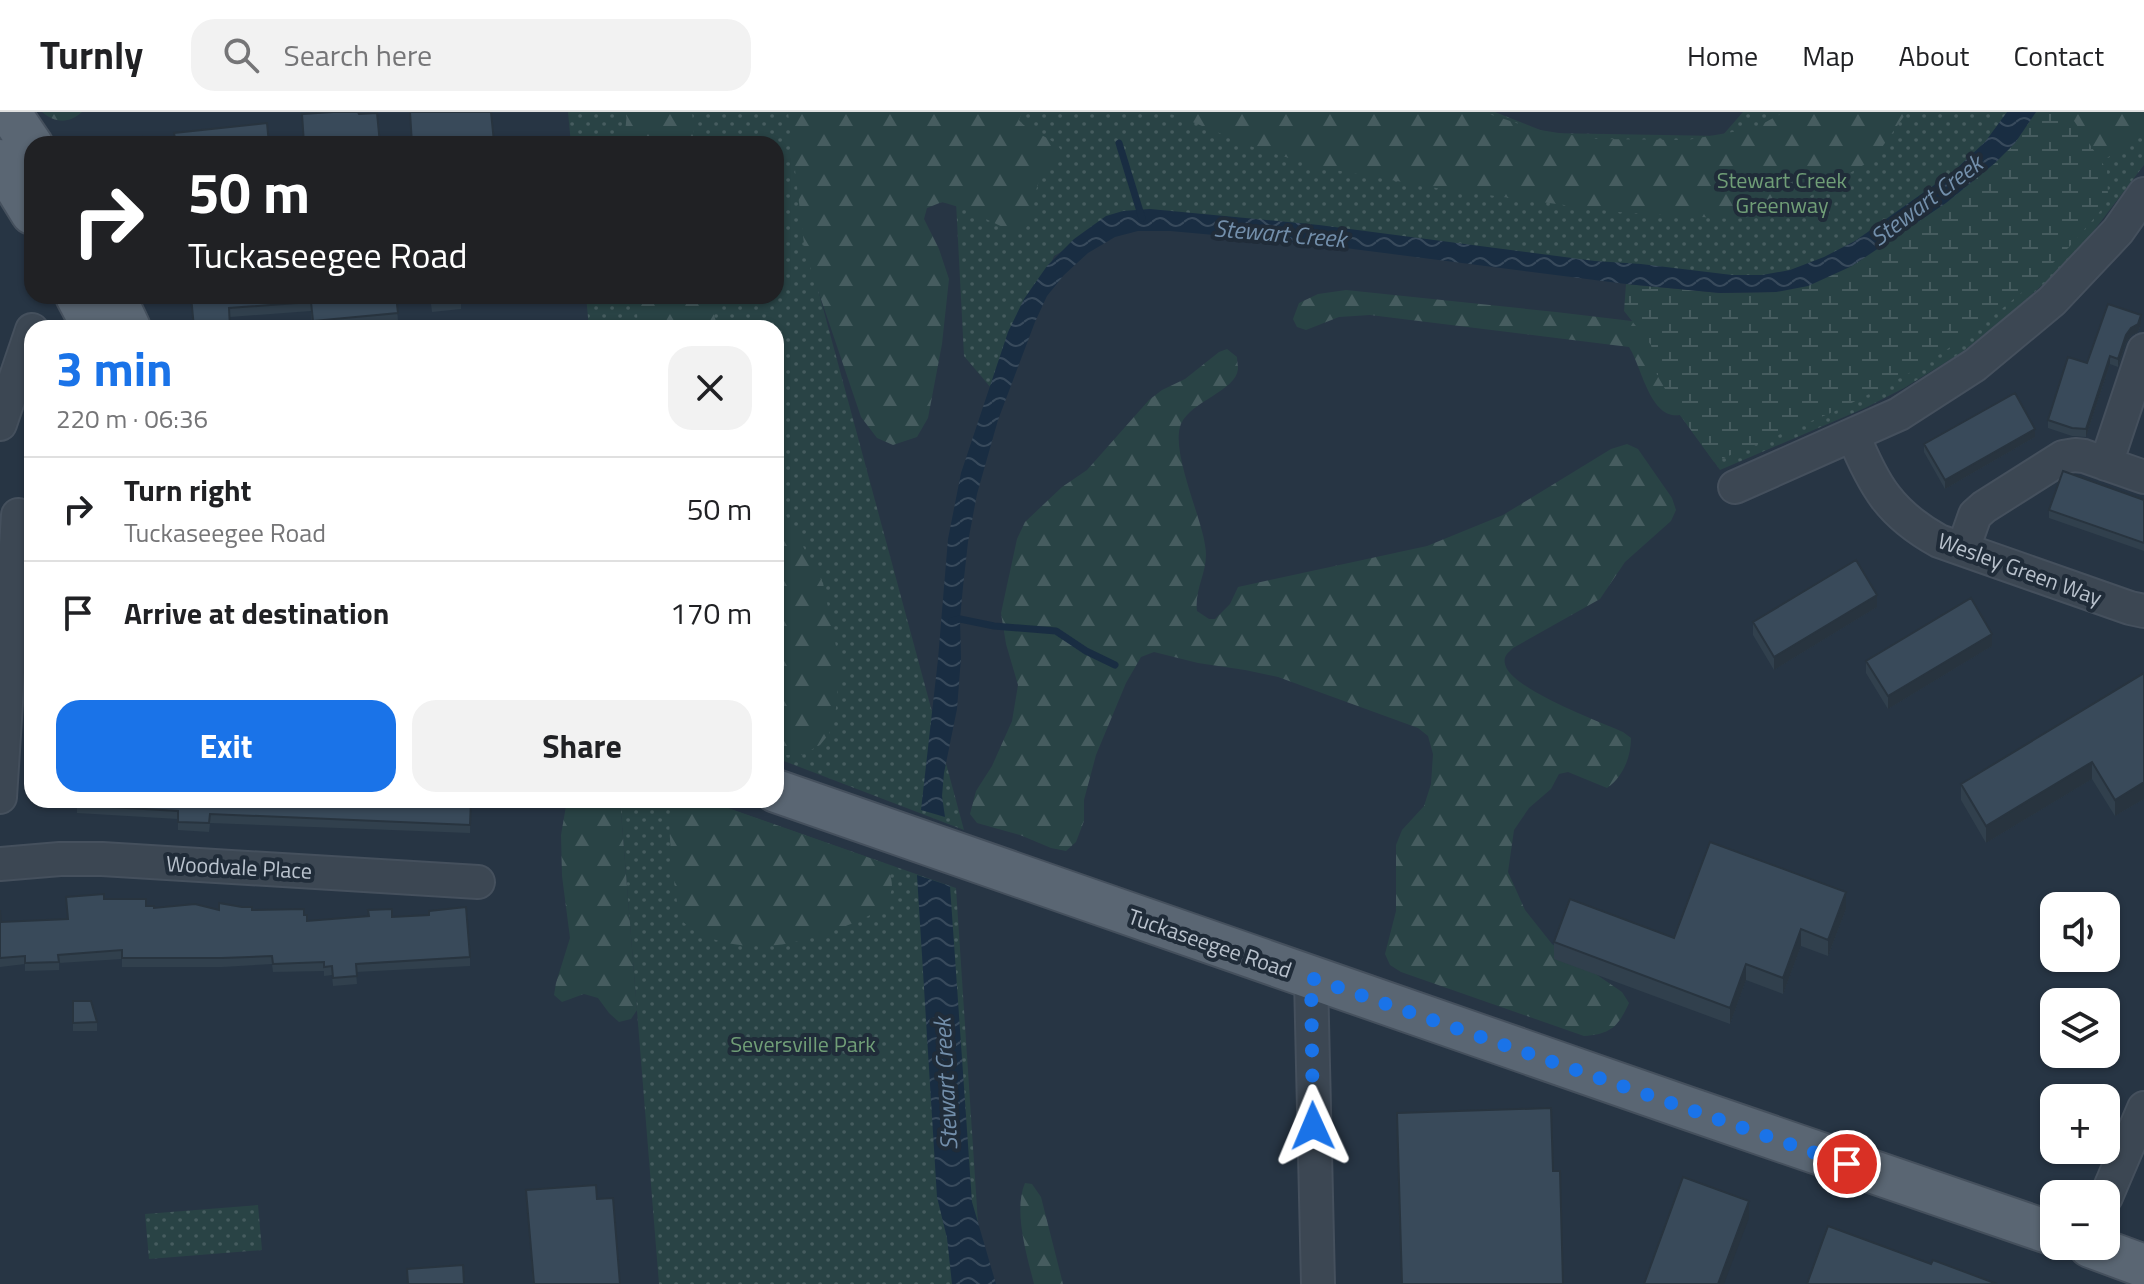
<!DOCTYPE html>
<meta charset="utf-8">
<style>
:root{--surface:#fff;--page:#f2f2f2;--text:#202124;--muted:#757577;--line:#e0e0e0;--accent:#1a73e8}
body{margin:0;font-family:"Titillium Web",sans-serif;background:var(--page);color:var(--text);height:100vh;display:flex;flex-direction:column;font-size:30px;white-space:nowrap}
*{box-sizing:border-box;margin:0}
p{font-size:26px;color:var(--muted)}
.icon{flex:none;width:44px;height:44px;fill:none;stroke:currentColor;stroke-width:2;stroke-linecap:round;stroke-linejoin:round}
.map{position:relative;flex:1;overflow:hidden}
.details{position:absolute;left:24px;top:208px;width:760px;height:488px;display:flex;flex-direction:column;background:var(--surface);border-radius:24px;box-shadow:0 2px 6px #0004}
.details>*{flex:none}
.hud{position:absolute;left:24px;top:24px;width:760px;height:168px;border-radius:24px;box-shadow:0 2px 6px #0004;background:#202124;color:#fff;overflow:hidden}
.tools{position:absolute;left:2040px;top:780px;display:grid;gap:16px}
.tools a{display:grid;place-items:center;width:80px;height:80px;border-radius:16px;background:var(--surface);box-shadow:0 2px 6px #0004;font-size:40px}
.pin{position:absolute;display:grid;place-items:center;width:68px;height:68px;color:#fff;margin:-34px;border:4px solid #fff;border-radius:50%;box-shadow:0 2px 8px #0007}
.me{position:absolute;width:88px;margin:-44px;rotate:359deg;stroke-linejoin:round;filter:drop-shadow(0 0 6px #0008)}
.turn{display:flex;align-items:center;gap:28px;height:168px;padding:0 32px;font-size:36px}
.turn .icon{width:104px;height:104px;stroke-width:2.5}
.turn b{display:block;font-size:56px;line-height:68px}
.round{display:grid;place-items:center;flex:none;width:84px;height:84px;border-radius:24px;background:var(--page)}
.summary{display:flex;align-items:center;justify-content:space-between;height:136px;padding:0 32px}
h1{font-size:48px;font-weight:700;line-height:60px;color:var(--accent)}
.action{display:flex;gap:16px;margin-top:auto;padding:16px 32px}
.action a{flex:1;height:92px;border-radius:24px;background:var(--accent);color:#fff;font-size:32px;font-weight:700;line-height:92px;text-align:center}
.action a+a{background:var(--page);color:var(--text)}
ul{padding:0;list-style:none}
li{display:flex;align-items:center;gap:24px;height:104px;padding:0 32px;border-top:2px solid var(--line)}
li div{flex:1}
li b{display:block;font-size:30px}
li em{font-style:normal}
header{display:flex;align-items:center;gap:48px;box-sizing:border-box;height:112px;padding:0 40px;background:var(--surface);border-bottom:2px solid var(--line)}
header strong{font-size:38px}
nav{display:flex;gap:44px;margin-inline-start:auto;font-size:28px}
.search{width:560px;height:72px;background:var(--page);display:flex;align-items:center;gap:20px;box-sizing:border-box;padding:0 28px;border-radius:24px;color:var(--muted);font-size:30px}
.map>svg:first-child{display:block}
.grass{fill:url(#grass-dots)}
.forest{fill:url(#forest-firs)}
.wetland{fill:url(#wetland-marsh)}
.water{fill:url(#water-waves)}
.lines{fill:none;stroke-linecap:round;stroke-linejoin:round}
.stream{stroke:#192d42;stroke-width:7}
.minor-casing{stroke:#45505d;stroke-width:36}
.major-casing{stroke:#45505d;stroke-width:46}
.minor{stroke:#3c4753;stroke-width:32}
.major{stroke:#5a6673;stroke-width:42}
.wall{fill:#31404d}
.shaded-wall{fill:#28343f}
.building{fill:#394a5a;stroke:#28343f;stroke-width:2}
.route{stroke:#1a73e8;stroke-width:14;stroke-dasharray:0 25.2}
.labels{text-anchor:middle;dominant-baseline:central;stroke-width:8;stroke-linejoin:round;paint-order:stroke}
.park-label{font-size:22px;fill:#709e77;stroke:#202c39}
.street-label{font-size:22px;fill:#b9c2cd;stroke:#202c39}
.water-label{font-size:24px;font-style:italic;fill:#738fab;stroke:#202c39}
</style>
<header>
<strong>Turnly</strong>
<div class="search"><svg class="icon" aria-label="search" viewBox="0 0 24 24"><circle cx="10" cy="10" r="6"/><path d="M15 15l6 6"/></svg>Search here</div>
<nav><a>Home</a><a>Map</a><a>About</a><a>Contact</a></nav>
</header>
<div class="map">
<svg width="2144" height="1172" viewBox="0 0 2144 1172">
<defs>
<pattern id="grass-dots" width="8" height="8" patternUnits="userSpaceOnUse" patternTransform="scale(2)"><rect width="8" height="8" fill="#294345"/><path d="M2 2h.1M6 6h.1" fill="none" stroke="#465c5f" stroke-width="1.8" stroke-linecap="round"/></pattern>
<pattern id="forest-firs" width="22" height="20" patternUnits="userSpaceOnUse" patternTransform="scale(2)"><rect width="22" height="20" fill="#294345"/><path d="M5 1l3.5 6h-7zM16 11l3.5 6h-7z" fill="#465c5f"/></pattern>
<pattern id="wetland-marsh" width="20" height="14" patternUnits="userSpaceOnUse" patternTransform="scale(2)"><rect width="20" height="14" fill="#294345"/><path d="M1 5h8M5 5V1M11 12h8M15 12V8" fill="none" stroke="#465c5f"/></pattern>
<pattern id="water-waves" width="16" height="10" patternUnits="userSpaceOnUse" patternTransform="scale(2)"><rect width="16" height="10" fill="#192d42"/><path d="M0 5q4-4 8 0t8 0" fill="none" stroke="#384a5c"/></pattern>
</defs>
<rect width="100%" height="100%" fill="#273544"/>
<path class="grass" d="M568,0H1495L1548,21L1722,24L1743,0H2144V53L2086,129L2054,163L1993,216L1961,241L1904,276L1865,296L1720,358L1680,303L1871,134L1777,167L1577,159L1306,124L1103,116L1054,144L997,283L964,244L956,90L819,93L816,170L964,718L776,646V216H589L586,184H776V32H571Z
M620,688H705L956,776L982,1172H659Z
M258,1093L262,1138L149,1147L145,1102Z"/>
<path class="forest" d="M42,0H82C69,12 55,11 42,0Z
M627,0H692L695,32H624Z
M788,0H1022L1019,8C1030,22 1051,23 1061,38C1056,50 1044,57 1039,69C1033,85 1033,103 1025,118L1013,120L965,97L942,90L927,96L924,107L939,137L949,167L942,232L928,306L917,325L893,333L877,326L861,305L805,140Z
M1163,0H1483L1534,17L1596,27L1687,28L1755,16L1784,0H1907L1880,38L1867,51L1805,87L1774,101L1735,107L1618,100L1442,77L1318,55L1253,35L1178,4Z
M2075,0H2144V15L2120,37L2075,68L2002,70Z
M1346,178L1556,200L1758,224L1680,303C1650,308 1642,255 1629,235L1370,203L1339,205L1306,218L1297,215L1293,207L1299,191L1318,182Z
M636,184H708L718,216H638Z
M1227,237L1237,245C1237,249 1238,253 1238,257C1236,279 1191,289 1181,312C1170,338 1201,404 1205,433C1210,458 1194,475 1197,499L1209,507H1215L1230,492L1238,475L1427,434L1503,403L1611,337L1627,332L1638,337L1672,386L1676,398L1671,409L1625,450L1600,487L1513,536C1508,541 1503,544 1505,552C1509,576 1600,610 1623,620L1631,626C1631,645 1623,665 1607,676L1568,660L1559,662L1551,677L1529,696L1514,718L1508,760L1525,798L1552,832L1622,880L1629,891C1618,915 1611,922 1584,924L1401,860L1390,853L1385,842L1396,799V733L1402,718L1424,694L1431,672L1433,642L1428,624L1418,616L1278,565L1245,558L1198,551L1154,540L1141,545L1126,571L1096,643L1084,688V709L1076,730L1066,739L1051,736L1020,723L977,711L970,702L976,679L992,654L1012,609L1018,573L1006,532L1001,501L1017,427L1025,410L1062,375L1087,358L1149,288L1162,278L1185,267L1219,240Z
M776,385L823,471L840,554L835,606L829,622L820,633L802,643H784L776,640Z
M567,688H620L637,898L631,907L619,910L609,901L598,886L584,882L562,890L554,883L556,871L570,826L562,764L561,723Z
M673,688H705L884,751C892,764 896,776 886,791C872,809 801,831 777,833C758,835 734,834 716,828C700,824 690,817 679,806C677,783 663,704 673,688Z
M1025,1071L1032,1072L1041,1085L1063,1172H1034C1027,1144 1013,1098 1025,1071Z"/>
<path class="wetland" d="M2036,0H2068L2107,58L2108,83L2103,96L2070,134L2032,172L1975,219L1917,257L1840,297L1714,350L1680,303L1657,263L1651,233L1624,199L1626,172L1720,181L1776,180L1946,91L1995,51L2015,31Z"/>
<path class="water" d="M2007,0H2036L2015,31L1995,51L1946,91L1852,154L1808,174L1776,180L1720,181L1626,172L1314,132L1170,119H1138L1115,125L1088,141L1064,163L1047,184L1035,210L998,308L977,382L968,430L963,475L960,507L961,546L957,597L944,661L942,684L945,705L921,698L938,547L948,427L961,361L1008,220L1024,187L1047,154L1074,127L1106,104L1123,99L1150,97L1319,113L1595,149L1641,152L1732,163H1762L1790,158L1824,145L1855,129L1954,59L1985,30Z
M917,763L950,774L972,1090L996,1172H952L947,1126L937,1085Z"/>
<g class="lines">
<path class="stream" d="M1119,31L1142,106
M952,509L960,507L994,514L1056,519L1086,539L1115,553"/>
<defs>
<path id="minor" d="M0,312L32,218
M1853,323C1874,374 1890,402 1939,429L2130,496L2144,499
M2106,352L2144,238
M1735,375L1899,302L1975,253L2052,189L2118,119L2144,82
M1963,437L1975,403L1984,395L2063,345L2075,343L2084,344L2144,365
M0,685L18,403
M0,752L60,747H102L478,770
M1311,866L1318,1172
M2106,1085L2144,996"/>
<path id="major" d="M9,0L32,34
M0,49L32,101
M77,184L94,216
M114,184L129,216
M776,679L1687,996L2054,1122
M2090,1134L2144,1154"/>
</defs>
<use href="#minor" class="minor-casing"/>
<use href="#major" class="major-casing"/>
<use href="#minor" class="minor"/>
<use href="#major" class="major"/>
</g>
<path class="wall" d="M191,184H396L398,209L312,216L311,199L230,205V216H193Z
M430,184H461V197L432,200Z
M2141,212L2138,220L2131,224L2126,231L2118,255L2110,252L2086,325L2072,324L2048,316V308L2087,251Z
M2035,325L1945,377L1924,340V332Z
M2144,388V439L2049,406V398Z
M1877,495L1774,558L1753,523V510Z
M1992,534L1888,597L1866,561V549Z
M2144,561V687L2115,704L2092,667L1986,731L1961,688V672Z
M33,688H471L470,721L210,711L209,720L178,718V707L77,701V694L33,692Z
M66,785L104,787L154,796L252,798L304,803L307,809L392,805L470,845V854L356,860L357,872L333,874L332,863L324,864V859L273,860L272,852L222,855H122V847L59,851V858L25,859V852L0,855V798L1,810L68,807Z
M1846,797L1828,844L1801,834L1783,882L1746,868L1730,912L1554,847V830L1674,826Z
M73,889L97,910V919H73Z
M526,1078L597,1087L620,1172H533Z"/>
<path class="shaded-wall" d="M2141,203V212L2138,220L2131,224L2126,231L2118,255V247L2126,223Z
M2110,244V252L2086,325V317Z
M2035,317V325L1945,377V368Z
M1877,483V495L1774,558V545Z
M1992,522V534L1888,597V584Z
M2092,650V667L1986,731V714Z
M2144,670V687L2115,704V688Z
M1846,780V797L1828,844V828Z
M1801,817V834L1783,882V866Z
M1746,852V868L1730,912V896Z
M1749,1089V1106L1724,1172H1718Z"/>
<path class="building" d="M333,0H358L359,2L377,1L380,32H304L302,2Z
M410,0H491L494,30L471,32H412Z
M267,11L269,32H176L174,21Z
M142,25L144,32H117Z
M191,184H396L398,201L313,209L311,190L229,196L230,216H194Z
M431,184H461V188L432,191Z
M2108,192L2141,203L2138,212L2131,216L2126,223L2118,247L2110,244L2086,317L2072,316L2048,308L2068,245L2087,251Z
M2015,281L2035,317L1945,368L1924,332Z
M2063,359L2144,388V431L2049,398Z
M1856,448L1877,483L1774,545L1753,510Z
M1971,486L1992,522L1888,584L1866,549Z
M2144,561V670L2115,688L2092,650L1986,714L1961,672Z
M77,688H471L470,713L210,702L209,711L178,710V699L77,693Z
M1710,730L1846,780L1828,828L1801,817L1783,866L1746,852L1730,896L1554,830L1570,787L1674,826Z
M104,782V787H146V794H154V796L195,792L219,798V791L242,795H252V798L304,797V803H307V809L369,804L368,798L392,797V805L429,803V799L466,795L470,845L356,852L357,864L333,866L332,854L324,855V850L273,852L272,844L222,846H122V838L58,843L59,850L25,851V844L0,846V798L1,810L68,807L66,785Z
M73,889H91L97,910L73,911Z
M1551,996L1553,1059H1560L1563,1172H1402L1397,1001Z
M1683,1065L1749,1089L1718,1172H1644Z
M596,1073L597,1087L613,1086L620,1172H534L526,1078Z
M1828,1114L1931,1152L1933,1148L1997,1172H1807Z
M463,1153L464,1172H408L407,1157Z"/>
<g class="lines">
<path class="route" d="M1313,1014L1311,866L1847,1052"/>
</g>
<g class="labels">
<g class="park-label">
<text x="1782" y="68">Stewart Creek<tspan x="1782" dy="25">Greenway</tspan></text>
<text x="803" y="932">Seversville Park</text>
</g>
<g class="street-label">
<text transform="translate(2020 457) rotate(20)">Wesley Green Way</text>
<text transform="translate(239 755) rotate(3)">Woodvale Place</text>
<text transform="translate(1210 831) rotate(19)">Tuckaseegee Road</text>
</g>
<g class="water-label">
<text transform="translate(1926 88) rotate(-37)">Stewart Creek</text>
<text transform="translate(1280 121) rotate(5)">Stewart Creek</text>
<text transform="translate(945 972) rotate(-93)">Stewart Creek</text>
</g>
</g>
</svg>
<div class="tools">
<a><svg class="icon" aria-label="sound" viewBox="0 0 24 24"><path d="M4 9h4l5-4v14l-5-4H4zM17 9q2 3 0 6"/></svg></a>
<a><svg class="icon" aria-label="layers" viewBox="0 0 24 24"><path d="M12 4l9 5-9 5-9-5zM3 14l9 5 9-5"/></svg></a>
<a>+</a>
<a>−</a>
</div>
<div class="pin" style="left:1847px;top:1052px;background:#d93025"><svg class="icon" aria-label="arrive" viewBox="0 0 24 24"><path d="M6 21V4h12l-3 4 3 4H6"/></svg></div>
<svg class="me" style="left:1313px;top:1014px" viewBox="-20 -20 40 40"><path d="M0-17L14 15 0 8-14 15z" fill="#1a73e8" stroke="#fff" stroke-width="4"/></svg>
<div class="hud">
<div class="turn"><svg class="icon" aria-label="right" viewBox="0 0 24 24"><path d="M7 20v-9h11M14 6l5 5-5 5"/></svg><div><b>50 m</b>Tuckaseegee Road</div></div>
</div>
<section class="details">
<div class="summary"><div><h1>3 min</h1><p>220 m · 06:36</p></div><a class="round"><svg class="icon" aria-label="close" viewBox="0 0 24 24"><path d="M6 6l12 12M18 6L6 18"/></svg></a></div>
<ul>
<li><svg class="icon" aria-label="right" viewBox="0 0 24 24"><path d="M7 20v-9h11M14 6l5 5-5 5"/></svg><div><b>Turn right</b><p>Tuckaseegee Road</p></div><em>50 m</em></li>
<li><svg class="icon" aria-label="arrive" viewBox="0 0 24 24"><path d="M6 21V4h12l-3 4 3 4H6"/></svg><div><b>Arrive at destination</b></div><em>170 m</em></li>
</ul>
<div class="action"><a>Exit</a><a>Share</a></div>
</section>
</div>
